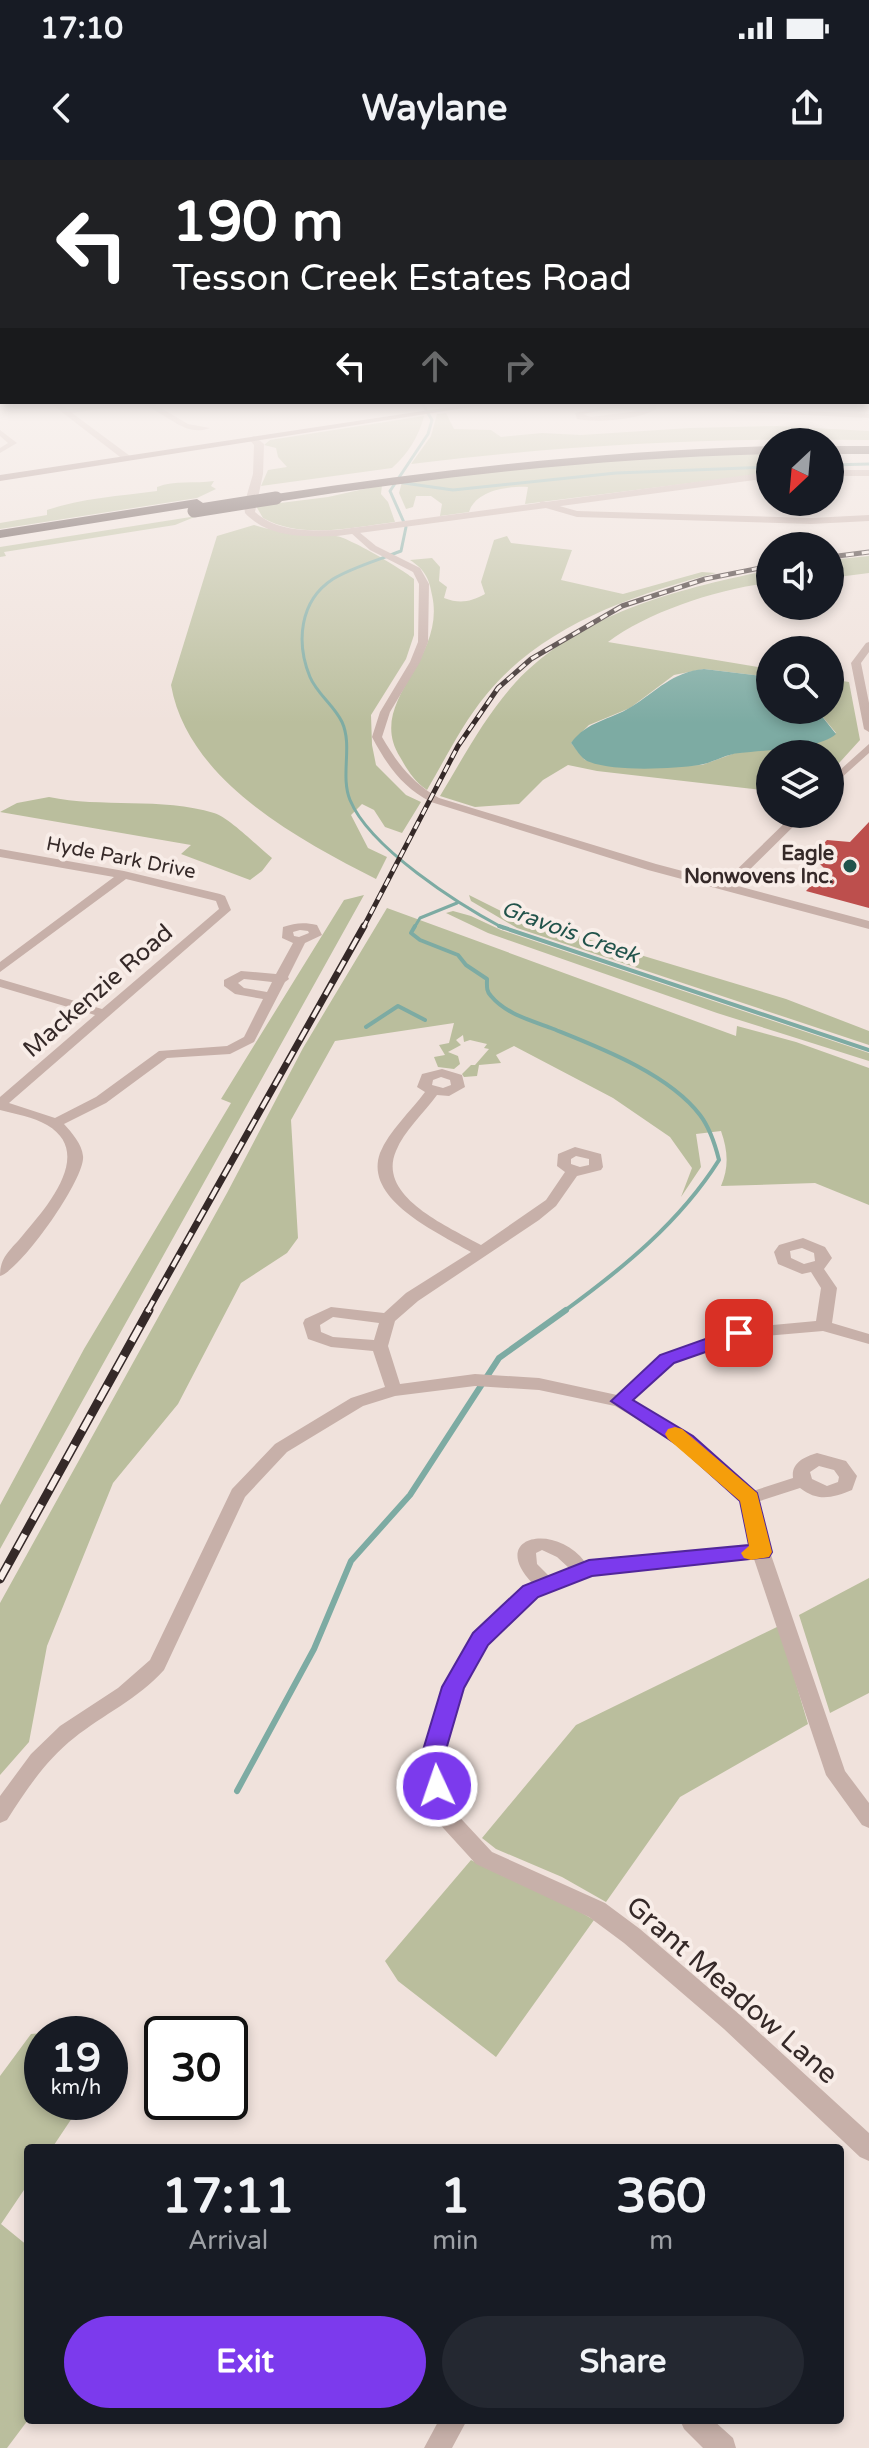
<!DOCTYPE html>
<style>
:root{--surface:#171b24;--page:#242831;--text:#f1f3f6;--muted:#9ea1a6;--accent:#7c3aed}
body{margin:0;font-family:"Varela Round",sans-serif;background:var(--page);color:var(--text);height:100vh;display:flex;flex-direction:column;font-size:30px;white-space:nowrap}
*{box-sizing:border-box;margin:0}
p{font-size:26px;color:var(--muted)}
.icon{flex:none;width:44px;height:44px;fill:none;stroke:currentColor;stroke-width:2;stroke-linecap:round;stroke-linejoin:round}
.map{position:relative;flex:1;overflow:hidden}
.drawer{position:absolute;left:24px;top:1984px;width:820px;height:280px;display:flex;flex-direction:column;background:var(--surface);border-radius:8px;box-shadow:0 4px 12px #0003}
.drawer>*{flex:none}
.banner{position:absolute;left:0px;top:0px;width:870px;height:244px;box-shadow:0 4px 12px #0003;background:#202124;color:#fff;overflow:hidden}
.needle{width:52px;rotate:206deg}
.tools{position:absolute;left:756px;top:268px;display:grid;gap:16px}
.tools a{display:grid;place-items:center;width:88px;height:88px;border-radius:50%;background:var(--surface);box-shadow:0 4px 12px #0003;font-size:40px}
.speed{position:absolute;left:24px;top:1856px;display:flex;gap:16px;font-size:40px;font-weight:700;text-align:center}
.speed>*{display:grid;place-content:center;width:104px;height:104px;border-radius:50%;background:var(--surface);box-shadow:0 4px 12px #0003;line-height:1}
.speed small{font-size:20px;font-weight:400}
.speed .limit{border:4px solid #111;border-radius:12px;background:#fff;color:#111}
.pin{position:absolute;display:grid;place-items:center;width:68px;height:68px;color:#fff;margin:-34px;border-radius:16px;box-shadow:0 4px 12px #0006}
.me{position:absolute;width:88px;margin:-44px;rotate:357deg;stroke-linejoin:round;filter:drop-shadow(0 0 6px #0008)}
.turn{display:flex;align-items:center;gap:28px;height:168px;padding:0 40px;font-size:36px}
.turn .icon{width:104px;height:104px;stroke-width:2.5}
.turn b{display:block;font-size:56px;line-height:68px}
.lanes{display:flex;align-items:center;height:76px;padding:0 40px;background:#0003;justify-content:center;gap:40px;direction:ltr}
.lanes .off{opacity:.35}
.eta{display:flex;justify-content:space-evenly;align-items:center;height:136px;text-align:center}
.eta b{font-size:48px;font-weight:700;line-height:56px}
.button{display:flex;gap:16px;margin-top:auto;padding:16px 40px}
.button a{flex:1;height:92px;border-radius:48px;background:var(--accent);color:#fff;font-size:32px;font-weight:700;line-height:92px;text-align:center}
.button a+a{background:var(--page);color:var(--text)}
.status{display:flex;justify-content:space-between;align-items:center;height:56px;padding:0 40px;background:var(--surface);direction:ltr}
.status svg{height:22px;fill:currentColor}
header{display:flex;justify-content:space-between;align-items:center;height:104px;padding:0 40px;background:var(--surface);font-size:36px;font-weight:700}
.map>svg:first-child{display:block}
.green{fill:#babe9d}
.water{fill:#7daba3}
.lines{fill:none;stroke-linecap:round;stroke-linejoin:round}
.stream-far2{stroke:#7daba3;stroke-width:3}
.stream-far1{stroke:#7daba3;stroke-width:4}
.stream{stroke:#7daba3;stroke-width:6}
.building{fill:#bd4f4d}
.minor{fill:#c7b0a9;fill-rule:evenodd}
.tertiary{fill:#c7b0a9;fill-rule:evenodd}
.secondary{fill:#9b7f7a;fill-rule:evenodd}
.motorway{fill:#554240;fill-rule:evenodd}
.rail-far2-casing{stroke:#352928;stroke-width:5}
.rail-far1-casing{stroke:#352928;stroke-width:7}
.rail-casing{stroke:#352928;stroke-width:9}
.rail-far2{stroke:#f8ede8;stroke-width:3;stroke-dasharray:8;stroke-linecap:butt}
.rail-far1{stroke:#f8ede8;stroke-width:4;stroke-dasharray:13;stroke-linecap:butt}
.rail{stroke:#f8ede8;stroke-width:6;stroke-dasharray:17;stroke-linecap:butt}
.motorway-bridge{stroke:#554240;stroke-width:13}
.route{fill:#7c3aed;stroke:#51269a;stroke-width:2}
.slow{fill:#f59e0b}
.poi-dot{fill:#21534b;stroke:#f8ede8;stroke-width:3}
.labels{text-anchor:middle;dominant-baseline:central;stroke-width:8;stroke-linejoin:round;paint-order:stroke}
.far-poi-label{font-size:20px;font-weight:bold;fill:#352928;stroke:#f8ede8;text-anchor:end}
.far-street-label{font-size:20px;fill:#352928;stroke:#f8ede8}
.far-water-label{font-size:22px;font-style:italic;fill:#21534b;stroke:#f8ede8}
.street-label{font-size:24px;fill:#352928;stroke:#f8ede8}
.near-street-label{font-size:28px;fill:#352928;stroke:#f8ede8}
</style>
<div class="status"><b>17:10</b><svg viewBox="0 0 49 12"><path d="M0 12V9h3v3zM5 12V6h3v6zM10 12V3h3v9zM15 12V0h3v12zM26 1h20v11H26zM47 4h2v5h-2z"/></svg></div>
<header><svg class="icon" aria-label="back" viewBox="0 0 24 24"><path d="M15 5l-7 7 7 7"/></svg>Waylane<svg class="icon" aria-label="share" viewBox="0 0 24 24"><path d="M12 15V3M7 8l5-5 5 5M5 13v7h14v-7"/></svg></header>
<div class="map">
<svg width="869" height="2288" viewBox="0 0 869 2288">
<rect width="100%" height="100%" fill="#f0e2dc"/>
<path class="green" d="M446,253L454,269L491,270L501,277L542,273L581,275L690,268L777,266L869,271V280C716,277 563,285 411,304L431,276L437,254Z
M424,256C419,276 408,294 392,308L261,326L268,310L287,307L278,297L276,288L264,285L270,280Z
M770,294V313L525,344L528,327C509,326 476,330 469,352L440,356L442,344L431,336H416L413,347L406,349L399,333L402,322C523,306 647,295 770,294Z
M214,321L211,326L216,329L197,338L0,369V363L47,355V350C82,338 120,336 157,331V327C175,320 195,324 214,321Z
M382,325L381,334L388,342L395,362C353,367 303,380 263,358L256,346L328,337Z
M197,356L175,365L4,392L6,396L0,397V387Z
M254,365C282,374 307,372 336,376C348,377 404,410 414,419V475L406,499L371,555L372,585L376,605L406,635L421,642L402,673L385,667L374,650L362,644L351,655L368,688L387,697L376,719C298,679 188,621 171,525L217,376Z
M507,376L511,383L572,390L561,420L623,434L702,412L716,413C632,435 542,466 486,535C462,564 446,598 427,630C414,621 408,611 400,597C365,541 447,501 432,435C429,418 425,410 410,400L432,398L440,407L439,421L447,427L444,438C460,444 470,442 485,434L481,422L494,380Z
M869,396V413L830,418V400Z
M770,410V423C720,428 647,452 608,482L770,509V517L704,509L674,515L630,548L589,565L571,583L585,600L620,607L702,605L735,593L815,583L836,573L817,550H830V519L849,522L860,580L830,613V594H770V631L597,611L568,605L543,620L519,644L475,647L440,636C463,598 485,556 515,523C581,452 679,429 770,410Z
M49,637C101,648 162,637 214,653C230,658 258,687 272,698L262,711L250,720L181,694L191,685L0,652L17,643Z
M364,735L0,1389V1345L84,1189L231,943L221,939L344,740Z
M469,735L511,756L786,839L869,871V885L517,768L471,741Z
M387,748L736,876L737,866L796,882L869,908V1045L815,1023L721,1026C729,1007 728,991 721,971L696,974L701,1007L681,1037L692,1008L670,977L613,938L514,886L496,895L501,903L479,905L477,916L464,917L462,914L471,905H475L489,889L484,888L487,884L470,880L464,882L463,875L456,880L461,885L448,892L458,896L460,904L454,909L438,907L434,897L445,895L439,885L449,883L454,863L335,881L291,960L298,1078L287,1093L241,1123L178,1244L113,1323L47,1486L29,1582L0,1615V1443L227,1033L303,888Z
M453,751L471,756L501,770L869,893V901L717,853L488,773L446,753Z
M869,1418V1533L830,1553L799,1455Z
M779,1466L808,1564L680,1637L606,1742L562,1717L496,1689L482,1678L576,1565Z
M471,1700C511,1722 555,1736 594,1760L496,1897L398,1821L385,1801Z
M66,1871L69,1874H42V1942L82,1943L52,1988H28V2024L1,2064L28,2086V2260L7,2288H0V1916L31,1874Z"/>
<path class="water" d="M704,509L770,517V550H817L836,574C821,589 762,590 740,593C725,594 713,603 699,605C672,609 612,612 587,601C581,598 576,589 571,583C587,561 610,560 631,547C657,531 672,512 704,509Z"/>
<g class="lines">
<path class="stream-far2" d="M422,243L432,260L428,274L390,331L406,367L401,391C379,400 353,407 333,419C299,441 296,483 310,517C317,534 334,545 342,562C353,586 340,615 350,640C370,688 458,744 503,768
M830,305L869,304
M397,322L453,330L616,313L770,307
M414,768L420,758L457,743"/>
<path class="stream-far1" d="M415,766L411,773L420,780L458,795L466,805L487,819C487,826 486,831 491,836C506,854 530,860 551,868C598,887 668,913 700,955C710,968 715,984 719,1000C680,1062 622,1109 563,1152
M499,766L869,890
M366,867L398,846L425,860"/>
<path class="stream" d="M237,1631L314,1489L351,1401L410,1335L499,1198L566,1150"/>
</g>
<path class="building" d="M869,662V748L806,731L826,710L812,696L827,680L850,682Z"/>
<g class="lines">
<path class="minor" d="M50,243H58L67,249L128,243L125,245L72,253L130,296V300H124Z
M138,243L154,244L188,264L210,268C189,276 174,261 156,251C151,247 144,246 138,243Z
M651,243H657L656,249C639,260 596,263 577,259L575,253L614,244L648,248ZM614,248L638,251L591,257L583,254Z
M711,243H721L739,248L869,254V258L738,252Z
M0,270L17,283L0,293V288L8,283L0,276Z
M542,341L577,351L811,358L869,355V361L811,364L577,357L539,346L538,344Z
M353,367L376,386L420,408L429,424L428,482L420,502L390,552L382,577C397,603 412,623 439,638L656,704L724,722L794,654H806L734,725L869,761V769L648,710L431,642C402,627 387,605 372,577L380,552L410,502L418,482L419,424L413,412L370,390L350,372L349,370Z
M869,482V492L861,503L869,543V572L864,569L851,503L866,483Z
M869,584V593L830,628V619Z
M0,689L124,711L220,734L225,736L231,750L9,943L55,958L96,937L159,891L227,886L244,877L263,839L235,834L224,826V820L241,811L276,814L293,783L282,778L283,767C295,763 304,762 317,765L322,775L305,783L288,817L289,819L285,822L254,882L230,894L167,898L106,943L64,964C72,973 82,984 83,996C86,1018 21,1110 0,1116C0,1096 11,1090 23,1075C46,1048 95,993 47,965C33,957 16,954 0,950V937L95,855L0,827V819L102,849L219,749L216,741L212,740L126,719L0,812V802L114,717L0,697ZM300,770L308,771L309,773L299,777L294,776L293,772ZM244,819L272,822L267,832L244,828L238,823Z
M442,909L462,915L465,927L449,936L437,935C424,953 404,971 396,991C376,1037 450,1067 481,1085L546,1040L565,1012L557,1006L558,994L575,987L601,994L603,1007L601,1010L577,1016L556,1046L539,1060L418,1141L395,1161L388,1186L400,1224L475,1214L539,1218L617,1235L661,1195L739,1168L816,1161L821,1128L811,1112L802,1114L778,1104L774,1092L779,1085L803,1078L825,1087L832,1098L824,1109L837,1128L832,1163L869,1174V1184L823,1171L741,1178L673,1203L631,1240L692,1277L753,1331L793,1318C791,1303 804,1297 817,1293L846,1301L857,1316L852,1330C832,1338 818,1342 800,1328L760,1341L770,1392L845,1611L869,1643V1668L862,1665L826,1615L754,1399L591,1415L537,1436L487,1484L463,1528L441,1600L452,1649L492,1692L605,1743L640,1769L740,1855L869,1973V2001L860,1997L724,1869L624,1783L589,1757L476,1704L435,1659L421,1600L443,1527L473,1474L523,1426L532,1423C488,1376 555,1362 585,1402L751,1386L742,1341L680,1285L615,1246L539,1230L475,1226L395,1236L363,1246L287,1292L245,1337L164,1510C138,1539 104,1554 74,1578C46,1600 26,1630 7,1660L0,1663V1636L31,1594L60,1566L118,1528L150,1500L232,1329L275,1284L351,1238L385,1227L373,1191L331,1187L308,1179L303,1163L305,1159L331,1147L384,1153L406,1133L471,1092C439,1073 363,1040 380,993C389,971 411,951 425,932L417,927L422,914ZM441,917L450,920L451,925L443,928L432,925L433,920ZM576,996L589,999V1005L580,1007L571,1004V999ZM802,1088L814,1093L815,1101L804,1104L791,1098L790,1091ZM333,1157L379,1163L374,1180L333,1177L321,1172L320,1165ZM819,1306L834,1310L839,1317L838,1322L827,1326L812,1319L810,1312ZM542,1390L557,1397L569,1408L549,1416L537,1404L536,1393Z
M439,2260H467L452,2288H424Z
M680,2260H713L733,2278L736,2288H703L684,2269Z"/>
<path class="tertiary" d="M254,276L264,284L263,314L255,352C277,372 309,371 337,370L770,312V318L337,376C305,377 268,378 245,353L244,345L253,314L254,285L249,279Z
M830,310H869V316H830Z"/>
<path class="secondary" d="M476,243H496L0,321V315Z"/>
<path class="motorway" d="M770,286V294C604,298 440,316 276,342L270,338L276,334C440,309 604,291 770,286Z
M830,286H869V294H830Z
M197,339L203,343L201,346L0,378V370Z"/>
<defs>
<path id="rail-far2" d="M830,397L869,392
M363,768L458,586L498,528L531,499L622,446L705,419L770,406"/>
<path id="rail-far1" d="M147,1152L364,766"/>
<path id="rail" d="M0,1419L149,1150"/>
</defs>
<use href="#rail-far2" class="rail-far2-casing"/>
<use href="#rail-far1" class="rail-far1-casing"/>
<use href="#rail" class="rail-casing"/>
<use href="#rail-far2" class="rail-far2"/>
<use href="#rail-far1" class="rail-far1"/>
<use href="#rail" class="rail"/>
<path class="motorway-bridge" d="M194,351L276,338"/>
</g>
<linearGradient id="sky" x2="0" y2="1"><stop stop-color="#7db0cc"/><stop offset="0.43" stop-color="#f8f2ef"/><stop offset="1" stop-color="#f8f2ef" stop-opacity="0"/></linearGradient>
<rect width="869" height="563" fill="url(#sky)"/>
<path class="route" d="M739,1167L748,1173L746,1178L674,1203L633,1240L693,1276L757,1333L772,1392L769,1397L592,1416L538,1437L488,1485L464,1528L443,1600L449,1626L445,1633L437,1636L429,1633L420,1600L442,1527L473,1473L523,1426L589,1400L749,1385L740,1341L679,1286L611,1241L660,1195Z"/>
<path class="slow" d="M675,1267L682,1269L757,1333L772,1392L769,1397L751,1400L744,1398L741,1393L749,1386L740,1341L668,1279L665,1274L668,1269Z"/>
<circle class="poi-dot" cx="850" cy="706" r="8"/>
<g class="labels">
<g class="far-poi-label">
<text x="834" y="694">Eagle<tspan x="834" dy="23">Nonwovens Inc.</tspan></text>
</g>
<g class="far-street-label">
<text transform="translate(121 698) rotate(11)">Hyde Park Drive</text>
</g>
<g class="far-water-label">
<text transform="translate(570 772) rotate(20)">Gravois Creek</text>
</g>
<g class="street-label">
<text transform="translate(98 831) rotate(-41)">Mackenzie Road</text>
</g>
<g class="near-street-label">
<text transform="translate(732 1830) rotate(41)">Grant Meadow Lane</text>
</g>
</g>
</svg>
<div class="tools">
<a><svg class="needle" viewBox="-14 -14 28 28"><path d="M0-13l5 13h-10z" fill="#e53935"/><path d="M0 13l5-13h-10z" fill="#9ea1a6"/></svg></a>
<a><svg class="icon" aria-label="sound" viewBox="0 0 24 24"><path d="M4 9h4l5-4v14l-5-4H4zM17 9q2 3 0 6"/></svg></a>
<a><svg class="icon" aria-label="search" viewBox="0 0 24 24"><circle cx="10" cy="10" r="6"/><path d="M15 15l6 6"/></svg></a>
<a><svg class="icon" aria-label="layers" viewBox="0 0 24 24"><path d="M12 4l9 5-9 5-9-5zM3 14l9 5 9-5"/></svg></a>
</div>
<div class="speed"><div>19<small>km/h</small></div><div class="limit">30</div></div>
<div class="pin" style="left:739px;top:1173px;background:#d93025"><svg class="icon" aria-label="arrive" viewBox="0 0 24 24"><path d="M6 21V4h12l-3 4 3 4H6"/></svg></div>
<svg class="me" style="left:437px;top:1626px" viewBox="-20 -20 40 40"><circle r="17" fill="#7c3aed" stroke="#fff" stroke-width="3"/><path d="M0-11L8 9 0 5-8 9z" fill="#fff"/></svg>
<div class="banner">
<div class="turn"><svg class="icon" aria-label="left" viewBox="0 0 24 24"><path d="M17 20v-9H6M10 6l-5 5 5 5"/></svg><div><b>190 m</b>Tesson Creek Estates Road</div></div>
<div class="lanes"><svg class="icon" aria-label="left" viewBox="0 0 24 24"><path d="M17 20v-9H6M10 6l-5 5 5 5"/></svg><svg class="icon off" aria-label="ahead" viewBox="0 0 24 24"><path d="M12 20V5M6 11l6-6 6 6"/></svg><svg class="icon off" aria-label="right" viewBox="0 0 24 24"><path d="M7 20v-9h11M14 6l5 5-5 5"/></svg></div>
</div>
<section class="drawer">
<div class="eta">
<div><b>17:11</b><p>Arrival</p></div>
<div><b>1</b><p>min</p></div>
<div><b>360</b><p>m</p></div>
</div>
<div class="button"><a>Exit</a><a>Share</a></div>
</section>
</div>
